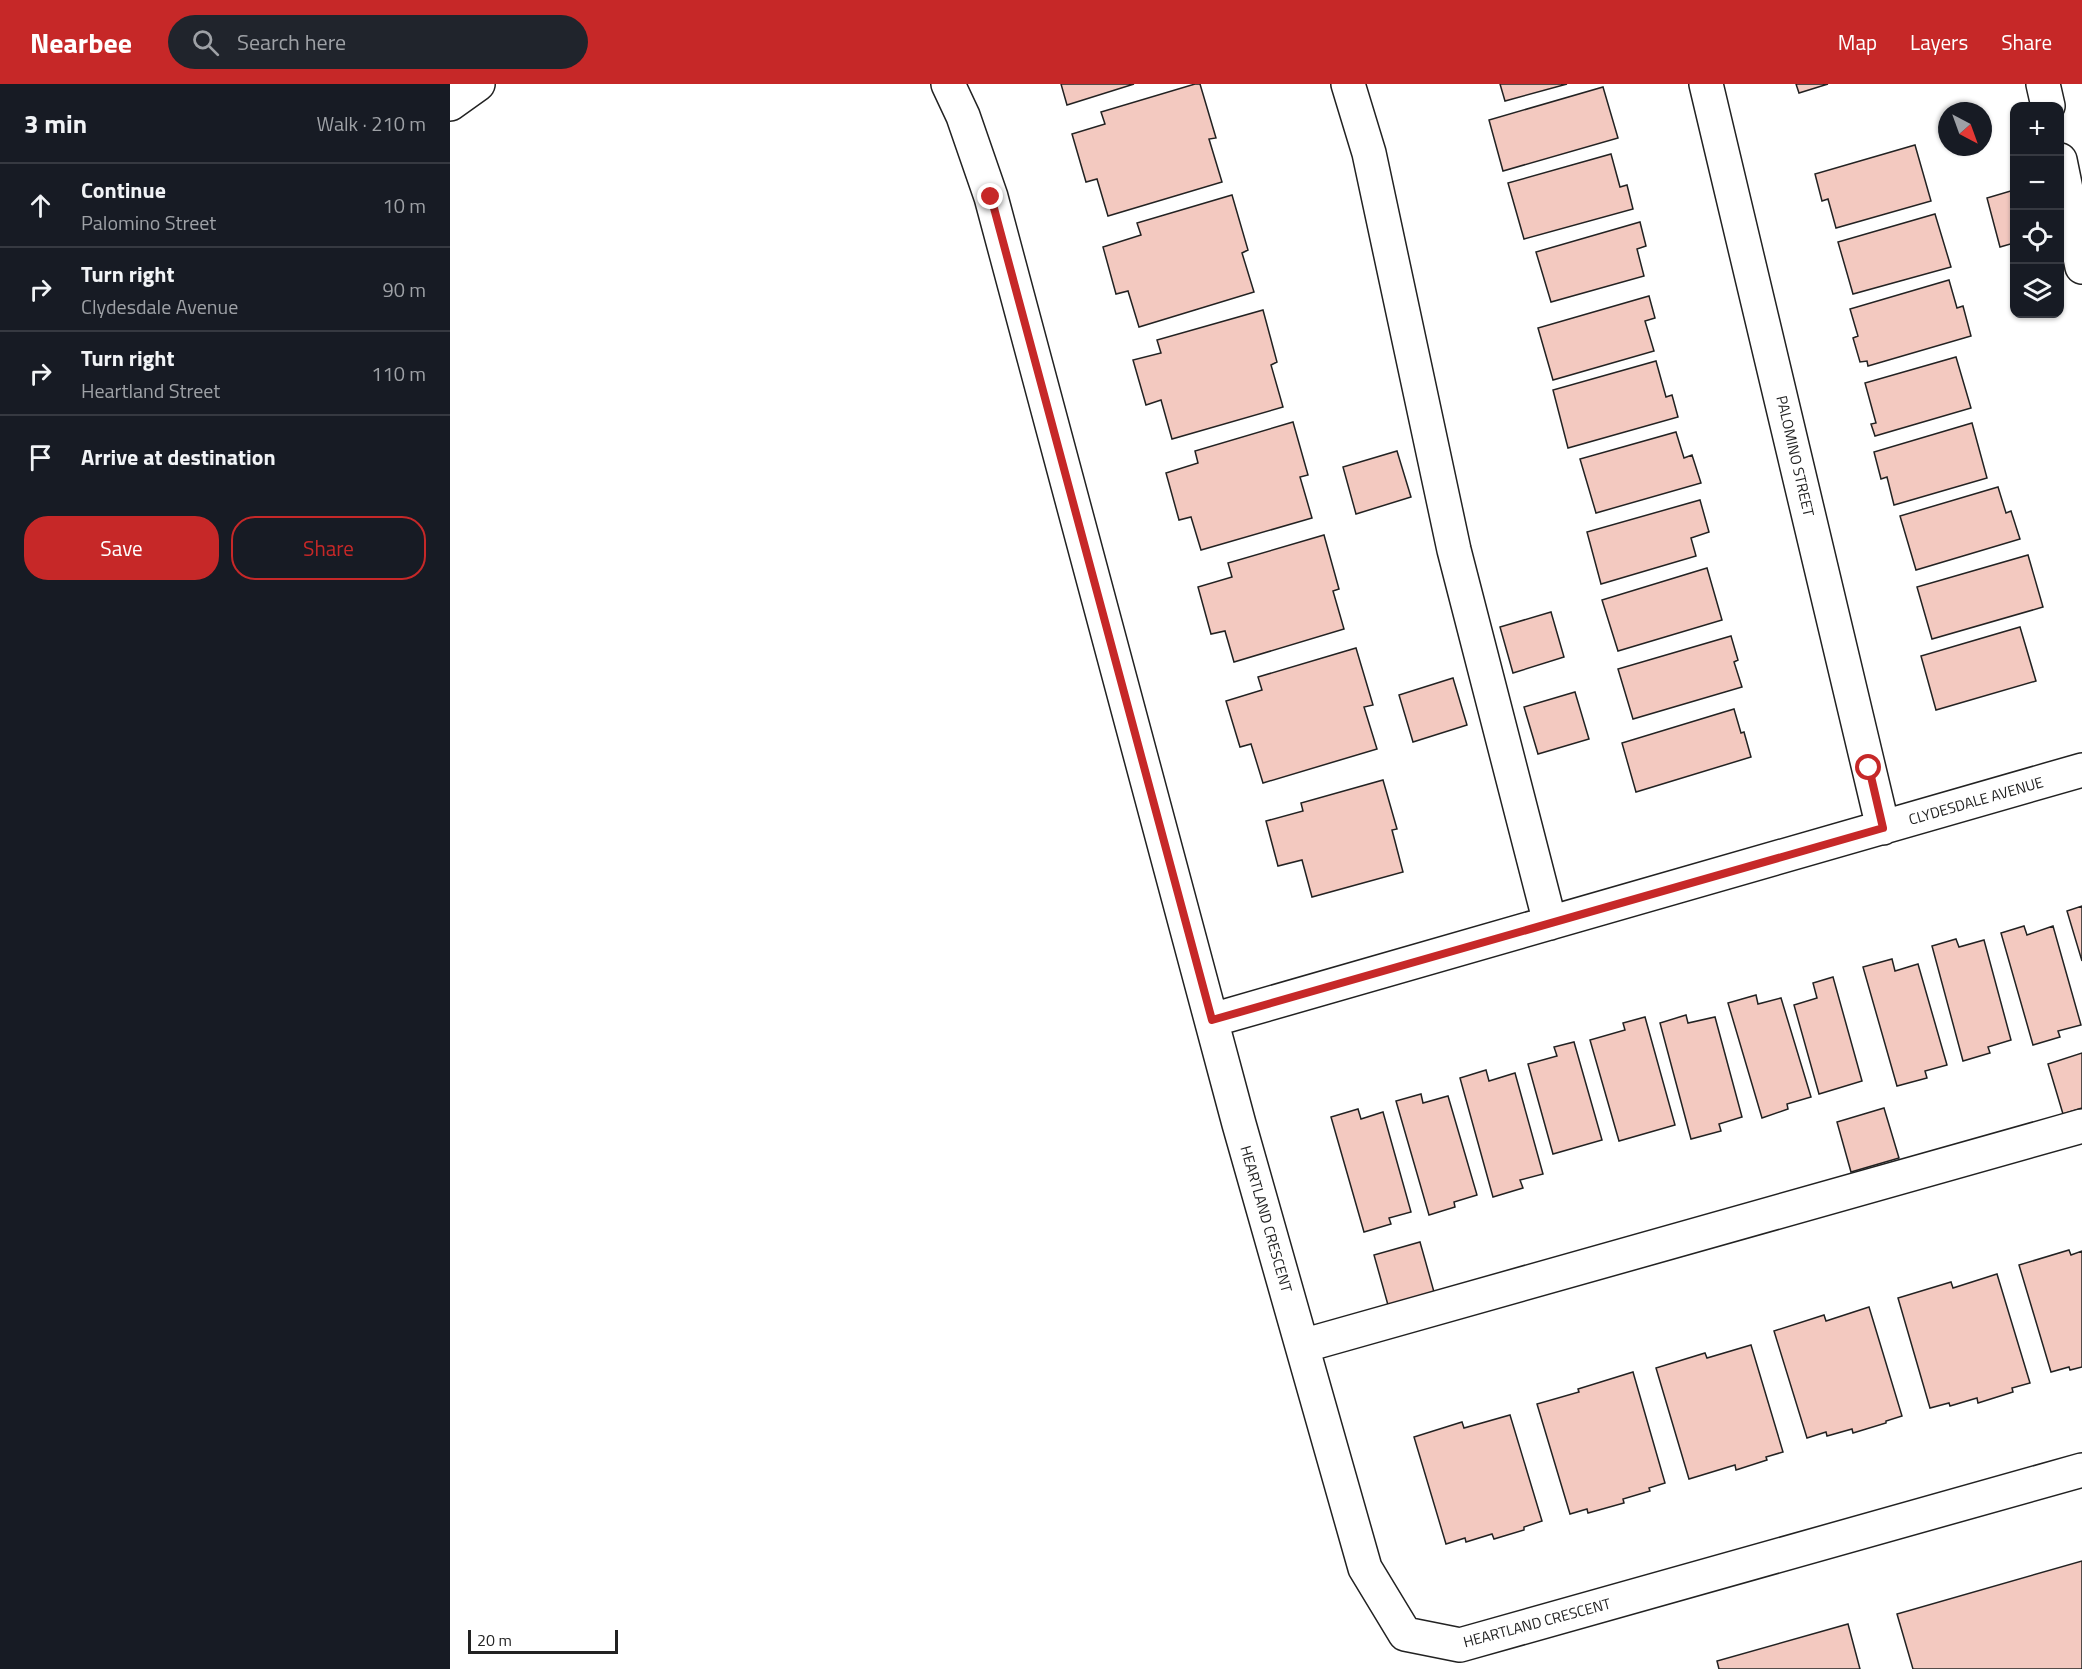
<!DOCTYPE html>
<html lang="en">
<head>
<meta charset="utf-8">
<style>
	:root { --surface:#171b24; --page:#20242c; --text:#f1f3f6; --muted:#9ea1a6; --line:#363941; --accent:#c62828 }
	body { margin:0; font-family:"Titillium Web",sans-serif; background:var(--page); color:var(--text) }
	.controls { position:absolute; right:18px; top:18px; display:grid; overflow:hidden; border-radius:12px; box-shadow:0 2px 4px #0004 }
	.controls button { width:54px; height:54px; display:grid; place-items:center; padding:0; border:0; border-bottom:2px solid var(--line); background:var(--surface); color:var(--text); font:30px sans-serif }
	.compass { position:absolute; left:1488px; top:18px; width:54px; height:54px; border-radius:50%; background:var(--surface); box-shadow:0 2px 4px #0004; rotate:139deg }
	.scale { position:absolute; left:18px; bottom:15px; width:150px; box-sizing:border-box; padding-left:6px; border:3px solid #222; border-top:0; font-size:16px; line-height:21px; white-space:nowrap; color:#222; -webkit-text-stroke:4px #fff; paint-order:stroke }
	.stop { position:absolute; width:18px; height:18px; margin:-14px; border:4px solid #c62828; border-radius:50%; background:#fff }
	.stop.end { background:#c62828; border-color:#fff; box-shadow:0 2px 6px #0008 }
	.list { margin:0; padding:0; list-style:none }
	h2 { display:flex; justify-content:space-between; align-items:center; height:78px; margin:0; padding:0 24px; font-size:26px }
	h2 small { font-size:20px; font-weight:400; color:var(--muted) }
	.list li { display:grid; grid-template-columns:39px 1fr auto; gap:18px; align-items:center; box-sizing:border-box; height:84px; padding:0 24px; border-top:2px solid var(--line) }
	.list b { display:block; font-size:22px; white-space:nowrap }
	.list p { margin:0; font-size:20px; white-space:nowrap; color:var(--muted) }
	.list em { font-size:20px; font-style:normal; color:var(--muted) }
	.actions { display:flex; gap:12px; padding:18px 24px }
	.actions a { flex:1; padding:14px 0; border:2px solid var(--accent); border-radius:24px; text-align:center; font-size:21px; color:var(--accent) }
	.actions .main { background:var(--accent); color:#fff }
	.icon { flex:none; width:33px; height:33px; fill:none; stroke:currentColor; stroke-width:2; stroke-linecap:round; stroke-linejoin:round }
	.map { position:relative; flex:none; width:1632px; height:1585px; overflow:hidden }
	header { display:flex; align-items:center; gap:36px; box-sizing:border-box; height:84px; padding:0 30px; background:var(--accent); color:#fff }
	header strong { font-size:28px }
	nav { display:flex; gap:33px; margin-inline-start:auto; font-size:21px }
	.search { width:420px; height:54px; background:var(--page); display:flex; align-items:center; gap:15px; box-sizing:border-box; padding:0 21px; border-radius:33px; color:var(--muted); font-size:22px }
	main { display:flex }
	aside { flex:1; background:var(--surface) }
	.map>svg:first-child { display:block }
</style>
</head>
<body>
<header>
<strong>Nearbee</strong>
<div class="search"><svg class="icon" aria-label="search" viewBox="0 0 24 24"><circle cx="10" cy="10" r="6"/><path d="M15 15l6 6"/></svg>Search here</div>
<nav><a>Map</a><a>Layers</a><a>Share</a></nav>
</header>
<main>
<aside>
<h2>3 min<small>Walk · 210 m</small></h2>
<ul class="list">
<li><svg class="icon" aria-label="ahead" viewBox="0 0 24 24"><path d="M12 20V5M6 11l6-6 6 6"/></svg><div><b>Continue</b><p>Palomino Street</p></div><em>10 m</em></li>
<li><svg class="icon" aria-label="right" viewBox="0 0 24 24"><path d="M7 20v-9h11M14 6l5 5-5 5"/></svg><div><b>Turn right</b><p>Clydesdale Avenue</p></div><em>90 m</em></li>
<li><svg class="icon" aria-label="right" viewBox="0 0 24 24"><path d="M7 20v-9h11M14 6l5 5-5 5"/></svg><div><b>Turn right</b><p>Heartland Street</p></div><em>110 m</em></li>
<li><svg class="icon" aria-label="arrive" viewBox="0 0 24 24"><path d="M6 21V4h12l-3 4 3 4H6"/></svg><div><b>Arrive at destination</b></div></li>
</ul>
<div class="actions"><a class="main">Save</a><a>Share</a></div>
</aside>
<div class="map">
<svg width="1632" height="1585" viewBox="0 0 1632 1585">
	<rect width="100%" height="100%" fill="#fff"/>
	<path fill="#f3c9c0" stroke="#222" stroke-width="1.5" d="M 611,0 L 684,0 L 617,21 Z
		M 745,0 L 750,0 L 766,54 L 759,55 L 772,98 L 658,132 L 647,95 L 636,98 L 622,50 L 655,40 L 651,28 Z
		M 1050,0 L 1117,0 L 1055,17 Z
		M 1346,0 L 1378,0 L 1349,9 Z
		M 1153,3 L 1168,54 L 1053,87 L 1039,36 Z
		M 1465,61 L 1481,117 L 1386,144 L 1378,115 L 1372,117 L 1365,90 Z
		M 1161,70 L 1170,103 L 1177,101 L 1183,125 L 1074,155 L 1058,99 Z
		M 1564,106 L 1564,159 L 1550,163 L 1537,114 Z
		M 782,111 L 798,166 L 792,169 L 804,208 L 689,243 L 678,207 L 666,210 L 653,163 L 691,151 L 687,139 Z
		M 1485,130 L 1501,183 L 1403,210 L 1388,158 Z
		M 1190,138 L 1196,162 L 1187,165 L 1194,192 L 1101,218 L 1086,168 Z
		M 1499,196 L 1507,224 L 1513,222 L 1521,252 L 1418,282 L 1417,277 L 1410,278 L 1403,254 L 1408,252 L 1400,225 Z
		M 1199,212 L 1205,234 L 1195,237 L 1204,267 L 1103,296 L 1088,244 Z
		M 813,226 L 827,278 L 821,281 L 833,323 L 722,355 L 711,316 L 696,321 L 683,276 L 711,269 L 707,256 Z
		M 1506,273 L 1521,324 L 1425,352 L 1421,340 L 1426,339 L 1415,299 Z
		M 1206,277 L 1216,313 L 1222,311 L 1228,333 L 1118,364 L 1103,306 Z
		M 843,338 L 858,391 L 850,393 L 862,434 L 751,466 L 741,433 L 729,436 L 716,389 L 748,379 L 745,367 Z
		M 1522,339 L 1537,394 L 1444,421 L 1437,393 L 1431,395 L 1424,368 Z
		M 1226,348 L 1234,374 L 1242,371 L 1251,399 L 1146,429 L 1130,375 Z
		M 947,367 L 961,413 L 906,430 L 893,383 Z
		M 1548,403 L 1556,429 L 1561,427 L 1570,455 L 1466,486 L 1450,432 Z
		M 1250,416 L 1259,448 L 1241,454 L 1246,472 L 1151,500 L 1137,448 Z
		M 874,451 L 889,505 L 883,507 L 894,545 L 784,578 L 775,547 L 761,550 L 748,503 L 782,493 L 778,479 Z
		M 1578,471 L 1593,523 L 1482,555 L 1467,503 Z
		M 1257,484 L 1272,536 L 1168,567 L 1152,516 Z
		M 1101,528 L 1114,573 L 1063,589 L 1050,543 Z
		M 1570,543 L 1586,597 L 1486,626 L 1471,572 Z
		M 1281,552 L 1288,576 L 1284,578 L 1292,603 L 1183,635 L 1168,585 Z
		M 906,564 L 923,621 L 914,623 L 927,665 L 813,699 L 801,660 L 790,663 L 776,617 L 812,606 L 808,593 Z
		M 1003,594 L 1017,641 L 963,658 L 949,611 Z
		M 1125,608 L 1139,655 L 1088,670 L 1074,623 Z
		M 1284,625 L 1291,649 L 1294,648 L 1301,673 L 1186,708 L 1172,659 Z
		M 933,696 L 947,745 L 942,746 L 953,788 L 862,813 L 852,776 L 828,782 L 816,737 L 853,727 L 851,719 Z
		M 1632,822 L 1632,877 L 1617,827 Z
		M 1574,842 L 1577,851 L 1603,842 L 1631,941 L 1608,947 L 1610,953 L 1583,961 L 1551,849 Z
		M 1506,855 L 1509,863 L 1534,856 L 1561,956 L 1538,963 L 1540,969 L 1513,977 L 1482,862 Z
		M 1442,875 L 1445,887 L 1468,880 L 1497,981 L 1475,987 L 1477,994 L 1447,1002 L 1413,883 Z
		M 1383,893 L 1412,997 L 1369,1010 L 1344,921 L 1367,914 L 1363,899 Z
		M 1306,911 L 1308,920 L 1331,914 L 1361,1013 L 1337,1020 L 1338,1025 L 1312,1034 L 1278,919 Z
		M 1236,931 L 1238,939 L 1265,933 L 1292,1033 L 1269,1040 L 1271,1047 L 1241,1055 L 1210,939 Z
		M 1195,933 L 1225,1041 L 1169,1057 L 1140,956 L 1175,946 L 1173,939 Z
		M 1124,958 L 1152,1056 L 1103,1070 L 1078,980 L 1107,972 L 1104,963 Z
		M 1632,969 L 1632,1024 L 1613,1030 L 1598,980 Z
		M 1036,986 L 1039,997 L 1065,989 L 1093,1090 L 1070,1096 L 1073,1104 L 1043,1113 L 1010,994 Z
		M 971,1010 L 973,1019 L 998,1012 L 1027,1111 L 1004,1118 L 1005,1123 L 979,1131 L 946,1017 Z
		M 1434,1024 L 1449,1074 L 1401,1088 L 1387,1038 Z
		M 908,1025 L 911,1035 L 933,1028 L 961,1128 L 939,1134 L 941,1140 L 914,1148 L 881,1033 Z
		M 970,1158 L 984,1208 L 938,1221 L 924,1171 Z
		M 1619,1166 L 1621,1171 L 1632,1167 L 1632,1283 L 1620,1286 L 1619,1283 L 1601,1288 L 1569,1181 Z
		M 1547,1190 L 1580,1299 L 1562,1304 L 1563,1308 L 1528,1319 L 1527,1314 L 1500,1322 L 1499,1319 L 1480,1324 L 1448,1214 L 1501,1198 L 1503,1204 Z
		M 1419,1223 L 1452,1332 L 1436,1337 L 1436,1339 L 1403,1349 L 1402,1345 L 1377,1352 L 1376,1348 L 1357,1354 L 1324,1247 L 1374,1231 L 1376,1237 Z
		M 1301,1261 L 1333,1368 L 1316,1373 L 1317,1376 L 1286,1386 L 1285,1381 L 1239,1395 L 1206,1284 L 1255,1269 L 1257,1274 Z
		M 1183,1288 L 1215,1399 L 1199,1404 L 1200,1407 L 1173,1415 L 1174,1419 L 1138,1429 L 1137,1425 L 1120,1430 L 1087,1320 L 1129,1308 L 1128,1305 Z
		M 1060,1331 L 1092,1437 L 1074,1443 L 1074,1446 L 1044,1455 L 1042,1450 L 1016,1458 L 1015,1454 L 996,1460 L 964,1353 L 1012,1338 L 1014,1344 Z
		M 1632,1477 L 1632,1585 L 1463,1585 L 1447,1530 Z
		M 1398,1540 L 1410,1585 L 1269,1585 L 1267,1577 Z"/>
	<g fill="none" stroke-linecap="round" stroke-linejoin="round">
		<defs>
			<path id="minor" d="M 498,0 L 513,32 L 541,113 L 789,1040 L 915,1484 L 955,1550 L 1010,1561 L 1632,1386
				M 898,0 L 919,69 L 1004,466 L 1100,839
				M 1256,0 L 1433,744
				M 1593,0 L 1598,22
				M 0,20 L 28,0
				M 1610,76 L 1632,183
				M 762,936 L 1632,686
				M 852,1262 L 1632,1042"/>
		</defs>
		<use href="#minor" stroke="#222" stroke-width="36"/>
		<use href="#minor" stroke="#fff" stroke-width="33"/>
	</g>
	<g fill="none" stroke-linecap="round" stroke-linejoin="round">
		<path stroke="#c62828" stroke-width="8" d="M 541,113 L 762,936 L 1433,744 L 1419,684"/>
	</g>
	<g text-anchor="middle" stroke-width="4.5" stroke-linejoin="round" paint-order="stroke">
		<g font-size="15" fill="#222" stroke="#fff">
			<text transform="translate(1345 372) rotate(77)" y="5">PALOMINO STREET</text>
			<text transform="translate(1526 717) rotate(-16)" y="5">CLYDESDALE AVENUE</text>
			<text transform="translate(816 1135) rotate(74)" y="5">HEARTLAND CRESCENT</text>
			<text transform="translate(1087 1539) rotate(-15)" y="5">HEARTLAND CRESCENT</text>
		</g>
	</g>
</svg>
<div class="controls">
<button>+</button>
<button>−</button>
<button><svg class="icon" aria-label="locate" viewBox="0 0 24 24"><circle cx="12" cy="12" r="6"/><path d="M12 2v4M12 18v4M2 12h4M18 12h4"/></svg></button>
<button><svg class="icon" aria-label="layers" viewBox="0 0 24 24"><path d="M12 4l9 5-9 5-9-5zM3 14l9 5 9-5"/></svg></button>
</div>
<svg class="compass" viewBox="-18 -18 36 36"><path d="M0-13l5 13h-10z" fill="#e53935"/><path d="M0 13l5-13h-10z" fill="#9ea1a6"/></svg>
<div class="scale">20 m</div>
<div class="stop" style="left:1419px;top:684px"></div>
<div class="stop end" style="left:541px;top:113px"></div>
</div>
</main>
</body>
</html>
